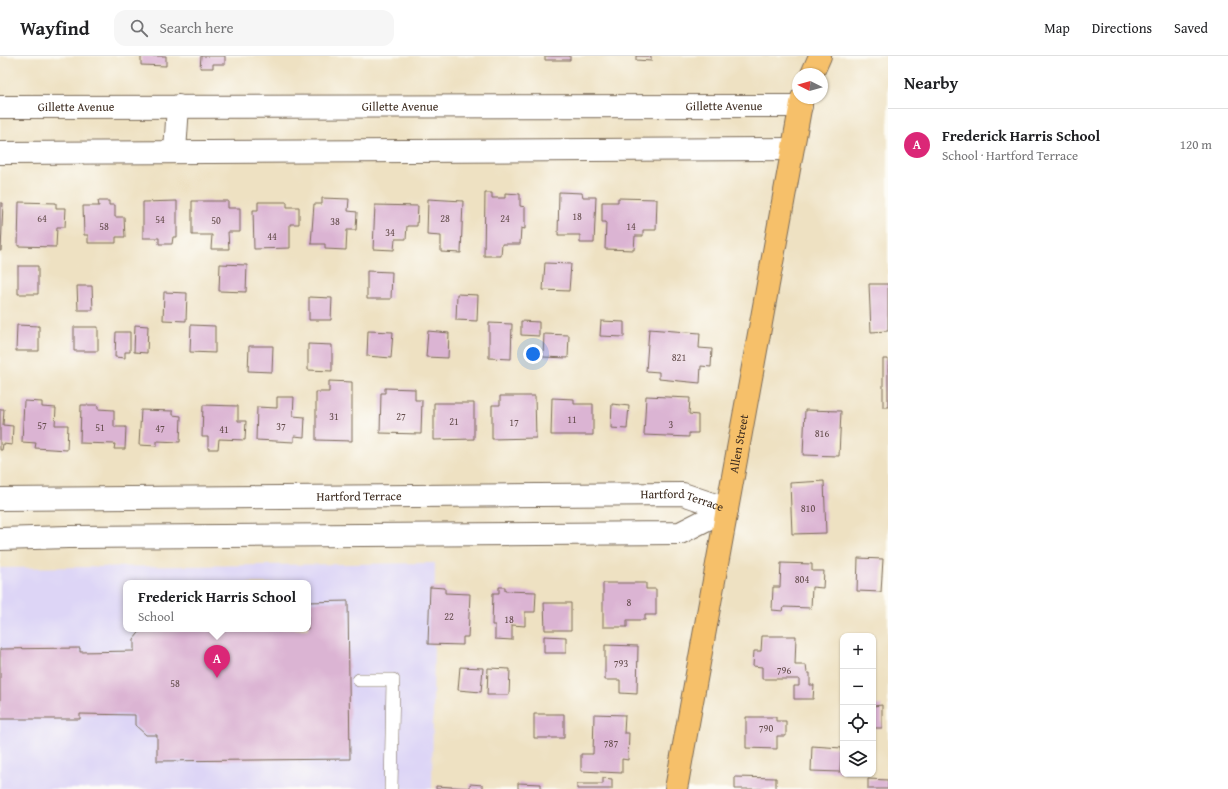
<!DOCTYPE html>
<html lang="en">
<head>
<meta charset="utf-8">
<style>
	:root { --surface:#fff; --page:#f6f6f6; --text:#202124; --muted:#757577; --line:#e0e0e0; --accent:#db2777 }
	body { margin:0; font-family:"Gentium Book Plus",serif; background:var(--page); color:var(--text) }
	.controls { position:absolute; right:12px; bottom:12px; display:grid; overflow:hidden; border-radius:8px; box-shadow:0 1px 3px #0004 }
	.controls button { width:36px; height:36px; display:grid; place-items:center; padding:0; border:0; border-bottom:1px solid var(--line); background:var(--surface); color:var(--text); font:20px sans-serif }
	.compass { position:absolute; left:792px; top:12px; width:36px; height:36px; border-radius:50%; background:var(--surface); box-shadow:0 1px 3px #0004; rotate:275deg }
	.you { position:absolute; left:533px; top:298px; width:14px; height:14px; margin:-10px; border:3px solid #fff; border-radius:50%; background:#1a73e8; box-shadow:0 0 0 6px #1a73e833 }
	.badge { display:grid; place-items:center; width:26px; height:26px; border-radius:50%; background:var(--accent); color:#fff; font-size:13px; font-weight:700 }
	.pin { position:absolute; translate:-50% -33px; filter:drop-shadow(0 1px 2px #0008) }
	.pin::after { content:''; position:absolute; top:21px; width:14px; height:12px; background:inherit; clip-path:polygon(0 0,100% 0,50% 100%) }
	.popup { position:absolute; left:123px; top:524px; width:188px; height:52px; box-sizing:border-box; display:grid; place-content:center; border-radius:8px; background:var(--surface); filter:drop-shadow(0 1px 3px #0005); font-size:13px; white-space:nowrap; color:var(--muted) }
	.popup b { font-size:15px; color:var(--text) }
	.popup::after { content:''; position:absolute; left:50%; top:100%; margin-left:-8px; border:8px solid transparent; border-top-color:var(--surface) }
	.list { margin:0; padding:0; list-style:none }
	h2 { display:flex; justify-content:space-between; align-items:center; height:52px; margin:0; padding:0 16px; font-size:17px }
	h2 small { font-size:13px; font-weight:400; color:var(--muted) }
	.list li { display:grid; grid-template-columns:26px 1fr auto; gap:12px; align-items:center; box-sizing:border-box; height:72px; padding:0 16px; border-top:1px solid var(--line) }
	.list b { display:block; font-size:15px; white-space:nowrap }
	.list p { margin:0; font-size:13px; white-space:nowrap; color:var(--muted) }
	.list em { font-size:13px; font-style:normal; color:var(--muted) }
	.icon { flex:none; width:22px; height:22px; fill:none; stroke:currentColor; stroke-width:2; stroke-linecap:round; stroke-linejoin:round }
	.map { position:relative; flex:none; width:888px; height:733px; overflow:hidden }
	header { display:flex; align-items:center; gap:24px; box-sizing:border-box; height:56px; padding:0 20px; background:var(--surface); border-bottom:1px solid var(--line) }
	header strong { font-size:19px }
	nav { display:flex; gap:22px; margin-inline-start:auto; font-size:14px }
	.search { width:280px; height:36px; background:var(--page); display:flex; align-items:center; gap:10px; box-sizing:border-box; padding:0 14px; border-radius:12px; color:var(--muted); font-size:15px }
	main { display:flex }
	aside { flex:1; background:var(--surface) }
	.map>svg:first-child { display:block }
</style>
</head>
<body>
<header>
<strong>Wayfind</strong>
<div class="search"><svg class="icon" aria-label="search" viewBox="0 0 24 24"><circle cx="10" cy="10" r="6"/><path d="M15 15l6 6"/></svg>Search here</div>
<nav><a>Map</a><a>Directions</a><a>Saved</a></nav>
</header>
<main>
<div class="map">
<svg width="888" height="733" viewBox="0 0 888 733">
	<rect width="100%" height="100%" fill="#fdfcf7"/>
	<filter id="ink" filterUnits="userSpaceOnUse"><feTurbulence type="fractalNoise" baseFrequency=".025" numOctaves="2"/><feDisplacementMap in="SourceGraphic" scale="8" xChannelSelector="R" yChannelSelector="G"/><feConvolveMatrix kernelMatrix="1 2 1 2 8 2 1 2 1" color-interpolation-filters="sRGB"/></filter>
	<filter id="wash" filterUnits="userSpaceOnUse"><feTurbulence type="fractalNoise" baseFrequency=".012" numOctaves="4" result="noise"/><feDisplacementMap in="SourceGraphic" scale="16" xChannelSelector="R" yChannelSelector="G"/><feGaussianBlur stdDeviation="0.9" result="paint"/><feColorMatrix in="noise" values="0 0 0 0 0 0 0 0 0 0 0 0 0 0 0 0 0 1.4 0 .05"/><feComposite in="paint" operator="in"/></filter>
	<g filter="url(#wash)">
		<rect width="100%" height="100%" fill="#eee1c2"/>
		<path fill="#ddd5f6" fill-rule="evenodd" d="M 435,507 L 432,733 L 0,733 L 0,512 ZM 126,527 L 308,527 L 308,573 L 126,573 Z"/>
		<g id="blocks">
			<path fill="#dbb4d3" d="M 141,0 L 166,0 L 166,10 L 141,9 Z
				M 201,0 L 225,0 L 225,8 L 213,8 L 213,12 L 200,12 Z
				M 545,0 L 570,0 L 570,4 L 545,4 Z
				M 636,0 L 651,0 L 651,5 L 636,4 Z
				M 559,136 L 582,137 L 583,141 L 596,141 L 594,187 L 580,187 L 580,179 L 558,179 Z
				M 485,137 L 492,137 L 492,142 L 505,142 L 505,137 L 520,138 L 520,150 L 525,151 L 525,173 L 521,172 L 520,188 L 502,188 L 501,200 L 484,200 Z
				M 322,142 L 349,143 L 348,155 L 357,156 L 356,174 L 347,174 L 346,194 L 325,193 L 325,188 L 311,188 L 314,148 L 322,148 Z
				M 618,142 L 657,143 L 656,174 L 643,174 L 643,180 L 635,180 L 634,194 L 605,193 L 606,166 L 602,166 L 602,146 L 618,146 Z
				M 428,143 L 463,145 L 461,197 L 441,196 L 441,180 L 427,179 Z
				M 98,145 L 109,145 L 109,149 L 115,149 L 115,161 L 124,161 L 125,181 L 116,181 L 116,187 L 88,187 L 88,179 L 84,179 L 83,150 L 99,150 Z
				M 177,145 L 177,181 L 173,181 L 172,188 L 159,188 L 159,182 L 143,182 L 143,146 Z
				M 192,145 L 228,145 L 228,152 L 240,152 L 240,176 L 228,176 L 229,193 L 211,193 L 212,179 L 192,179 Z
				M 19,146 L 56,147 L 56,152 L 66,152 L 65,171 L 57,171 L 56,191 L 18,190 Z
				M 258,146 L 287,146 L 287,151 L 299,151 L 299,168 L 290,168 L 290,192 L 254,193 L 253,154 L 258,154 Z
				M 0,147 L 3,147 L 1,195 L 0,195 Z
				M 375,149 L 418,150 L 417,170 L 407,170 L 406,183 L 395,183 L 394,194 L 373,193 Z
				M 545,207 L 571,208 L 569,235 L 543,234 Z
				M 220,208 L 247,209 L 246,236 L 219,235 Z
				M 18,210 L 38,210 L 38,238 L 18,238 Z
				M 367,215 L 392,216 L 391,243 L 367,243 Z
				M 869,228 L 888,228 L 888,275 L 871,276 Z
				M 77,230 L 92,230 L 93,254 L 78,254 Z
				M 164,236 L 187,237 L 186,265 L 163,264 Z
				M 457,238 L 478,239 L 477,265 L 456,264 Z
				M 309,241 L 332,242 L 331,264 L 309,264 Z
				M 521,265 L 539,266 L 539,280 L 521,279 Z
				M 601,265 L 624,266 L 624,281 L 600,280 Z
				M 489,267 L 512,268 L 511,303 L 489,302 Z
				M 17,269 L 39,270 L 39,295 L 16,295 Z
				M 135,269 L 148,270 L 147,297 L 134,296 Z
				M 191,269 L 215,270 L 215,297 L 190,296 Z
				M 74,271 L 98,271 L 98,295 L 74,295 Z
				M 649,273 L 700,277 L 699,292 L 712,293 L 711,311 L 701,310 L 700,327 L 659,323 L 659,316 L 646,315 Z
				M 368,275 L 393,276 L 391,302 L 367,300 Z
				M 428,275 L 449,277 L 448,302 L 426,301 Z
				M 116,276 L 130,276 L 130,296 L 125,296 L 125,302 L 115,301 Z
				M 544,278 L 569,279 L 568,302 L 543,301 Z
				M 308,288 L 332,289 L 332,315 L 308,314 Z
				M 249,290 L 273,290 L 272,316 L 248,315 Z
				M 883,303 L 888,303 L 888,351 L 883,351 Z
				M 329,325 L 352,326 L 352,385 L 316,384 L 316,336 L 329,336 Z
				M 385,332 L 415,333 L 415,344 L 422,344 L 421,378 L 380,377 L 381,337 L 385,337 Z
				M 500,340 L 535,340 L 536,382 L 492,383 L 492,349 L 500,349 Z
				M 646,340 L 690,342 L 689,358 L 698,359 L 698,377 L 689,377 L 689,381 L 644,379 Z
				M 277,341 L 294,341 L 293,360 L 305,361 L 304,381 L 294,380 L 294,386 L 256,384 L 257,351 L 277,352 Z
				M 552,342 L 574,343 L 574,348 L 593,348 L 593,379 L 551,379 Z
				M 24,345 L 42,346 L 42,351 L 56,352 L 55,369 L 68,369 L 67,394 L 35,392 L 36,387 L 22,386 Z
				M 434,347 L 474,347 L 474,383 L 434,384 Z
				M 612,348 L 629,350 L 627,373 L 611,372 Z
				M 81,349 L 98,349 L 98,353 L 114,354 L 114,371 L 126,371 L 125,393 L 114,393 L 115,388 L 80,387 Z
				M 203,349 L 238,350 L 238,365 L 246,365 L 245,384 L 219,383 L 218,393 L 208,393 L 208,381 L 202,381 Z
				M 0,353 L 4,353 L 3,369 L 13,370 L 12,389 L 3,388 L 2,394 L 0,394 Z
				M 141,354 L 173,355 L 173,359 L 181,360 L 180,386 L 157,385 L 157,390 L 139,389 Z
				M 805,354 L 841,355 L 839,400 L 803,399 Z
				M 824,425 L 826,477 L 792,478 L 790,427 Z
				M 858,502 L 883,503 L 881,536 L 857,535 Z
				M 781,507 L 812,508 L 812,515 L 824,515 L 823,532 L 812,531 L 811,552 L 784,551 L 783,555 L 772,554 L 773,531 L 780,531 Z
				M 603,527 L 646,527 L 646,533 L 656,533 L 656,559 L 645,559 L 645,564 L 627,564 L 627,571 L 603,571 Z
				M 430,531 L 445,532 L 445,537 L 470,538 L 468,581 L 463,581 L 463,589 L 428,588 Z
				M 499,531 L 505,531 L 505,535 L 536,536 L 535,556 L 525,556 L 525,570 L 512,569 L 512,584 L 495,583 L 495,569 L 492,569 L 493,537 L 499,537 Z
				M 348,545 L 350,703 L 157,705 L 157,679 L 146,679 L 135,669 L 135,659 L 80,658 L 80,663 L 0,663 L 0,593 L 80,592 L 80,596 L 134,595 L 134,583 L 142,573 L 308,573 L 308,546 Z
				M 544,547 L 571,547 L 571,574 L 545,574 Z
				M 544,580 L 566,581 L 566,597 L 544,597 Z
				M 762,580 L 796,580 L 795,609 L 806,609 L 807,617 L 810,617 L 810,629 L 814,629 L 813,643 L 794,643 L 794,630 L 799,630 L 799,623 L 762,623 L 762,611 L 753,610 L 754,595 L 761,595 Z
				M 605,589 L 638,590 L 637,638 L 620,637 L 620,624 L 605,624 Z
				M 460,611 L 483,612 L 481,636 L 458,634 Z
				M 488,612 L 510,613 L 509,639 L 487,639 Z
				M 882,649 L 882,672 L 873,672 L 873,650 Z
				M 534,658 L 564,658 L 564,682 L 534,682 Z
				M 594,658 L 625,659 L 624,677 L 629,677 L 628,704 L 622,703 L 622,717 L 581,715 L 581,698 L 593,698 Z
				M 746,661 L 776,661 L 776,665 L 786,665 L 786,680 L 777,680 L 777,693 L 746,692 Z
				M 812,690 L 842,692 L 840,716 L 811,715 Z
				M 735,721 L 776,722 L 776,733 L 735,733 Z
				M 603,722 L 612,723 L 612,733 L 577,733 L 577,728 L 603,728 Z
				M 868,723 L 888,724 L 888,733 L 868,733 Z
				M 518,727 L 541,728 L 541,733 L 518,733 Z
				M 470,728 L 483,729 L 483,733 L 436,733 L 436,730 L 470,732 Z"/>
		</g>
	</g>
	<g filter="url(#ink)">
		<use href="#blocks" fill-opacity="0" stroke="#7a6a57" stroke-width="1"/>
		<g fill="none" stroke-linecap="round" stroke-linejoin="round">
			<defs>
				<path id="service" d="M 359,624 L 393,624 L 391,733"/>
				<g id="minor">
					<path id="s1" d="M 0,51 L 801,50"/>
					<path d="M 175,95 L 178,50"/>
					<path d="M 0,97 L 792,93"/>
					<path id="s2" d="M 0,443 L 683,438 L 727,453"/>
					<path d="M 0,483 L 68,481 L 680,477 L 727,453"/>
				</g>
				<g id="primary">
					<path d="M 812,18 L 820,0"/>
					<path id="s3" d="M 676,733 L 802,42"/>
				</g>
			</defs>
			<use href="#service" stroke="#7a6a57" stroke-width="14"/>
			<use href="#minor" stroke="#7a6a57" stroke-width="24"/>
			<use href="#primary" stroke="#7a6a57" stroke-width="24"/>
			<use href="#service" stroke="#fff" stroke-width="13"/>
			<use href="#minor" stroke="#fff" stroke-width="22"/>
			<use href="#primary" stroke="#f6c06b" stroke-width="22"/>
		</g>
	</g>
	<g text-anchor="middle" stroke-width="4" stroke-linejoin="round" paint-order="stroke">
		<g font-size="10" fill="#634c4b">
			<text x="577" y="164">18</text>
			<text x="42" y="166">64</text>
			<text x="445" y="166">28</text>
			<text x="505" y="166">24</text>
			<text x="160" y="167">54</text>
			<text x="216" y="168">50</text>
			<text x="335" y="169">38</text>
			<text x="104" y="174">58</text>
			<text x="631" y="174">14</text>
			<text x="390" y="180">34</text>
			<text x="272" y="184">44</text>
			<text x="679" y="305">821</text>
			<text x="334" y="364">31</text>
			<text x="401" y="364">27</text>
			<text x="572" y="367">11</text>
			<text x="454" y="369">21</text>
			<text x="514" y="370">17</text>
			<text x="671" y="372">3</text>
			<text x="42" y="373">57</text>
			<text x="281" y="374">37</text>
			<text x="100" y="375">51</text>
			<text x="160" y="376">47</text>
			<text x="224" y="377">41</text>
			<text x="822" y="381">816</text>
			<text x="808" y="456">810</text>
			<text x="802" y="527">804</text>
			<text x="629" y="550">8</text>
			<text x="449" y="564">22</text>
			<text x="509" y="567">18</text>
			<text x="621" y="611">793</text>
			<text x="784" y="618">796</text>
			<text x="175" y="631">58</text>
			<text x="766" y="676">790</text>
			<text x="611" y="691">787</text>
		</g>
		<g font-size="12" fill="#3b2a1e" stroke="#fdfcf7">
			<text dy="4" stroke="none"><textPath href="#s1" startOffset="76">Gillette Avenue</textPath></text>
			<text dy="4" stroke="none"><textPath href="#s1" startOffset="400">Gillette Avenue</textPath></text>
			<text dy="4" stroke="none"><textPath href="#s1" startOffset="724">Gillette Avenue</textPath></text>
			<text dy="4" stroke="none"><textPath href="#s3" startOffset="351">Allen Street</textPath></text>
			<text dy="4" stroke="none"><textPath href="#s2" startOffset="359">Hartford Terrace</textPath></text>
			<text dy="4" stroke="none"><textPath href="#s2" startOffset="683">Hartford Terrace</textPath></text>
		</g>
	</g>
</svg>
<div class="controls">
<button>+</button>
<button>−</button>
<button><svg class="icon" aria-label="locate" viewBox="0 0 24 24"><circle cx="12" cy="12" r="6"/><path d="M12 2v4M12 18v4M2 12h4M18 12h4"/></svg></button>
<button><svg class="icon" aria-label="layers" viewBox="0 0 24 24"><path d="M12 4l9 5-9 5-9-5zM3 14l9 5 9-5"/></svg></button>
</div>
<svg class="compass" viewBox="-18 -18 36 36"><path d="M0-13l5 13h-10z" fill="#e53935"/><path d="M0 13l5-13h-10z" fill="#757577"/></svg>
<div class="you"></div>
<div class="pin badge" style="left:217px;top:622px">A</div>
<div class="popup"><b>Frederick Harris School</b>School</div>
</div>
<aside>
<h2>Nearby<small></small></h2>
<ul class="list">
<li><span class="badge">A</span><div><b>Frederick Harris School</b><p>School · Hartford Terrace</p></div><em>120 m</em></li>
</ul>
</aside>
</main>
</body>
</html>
